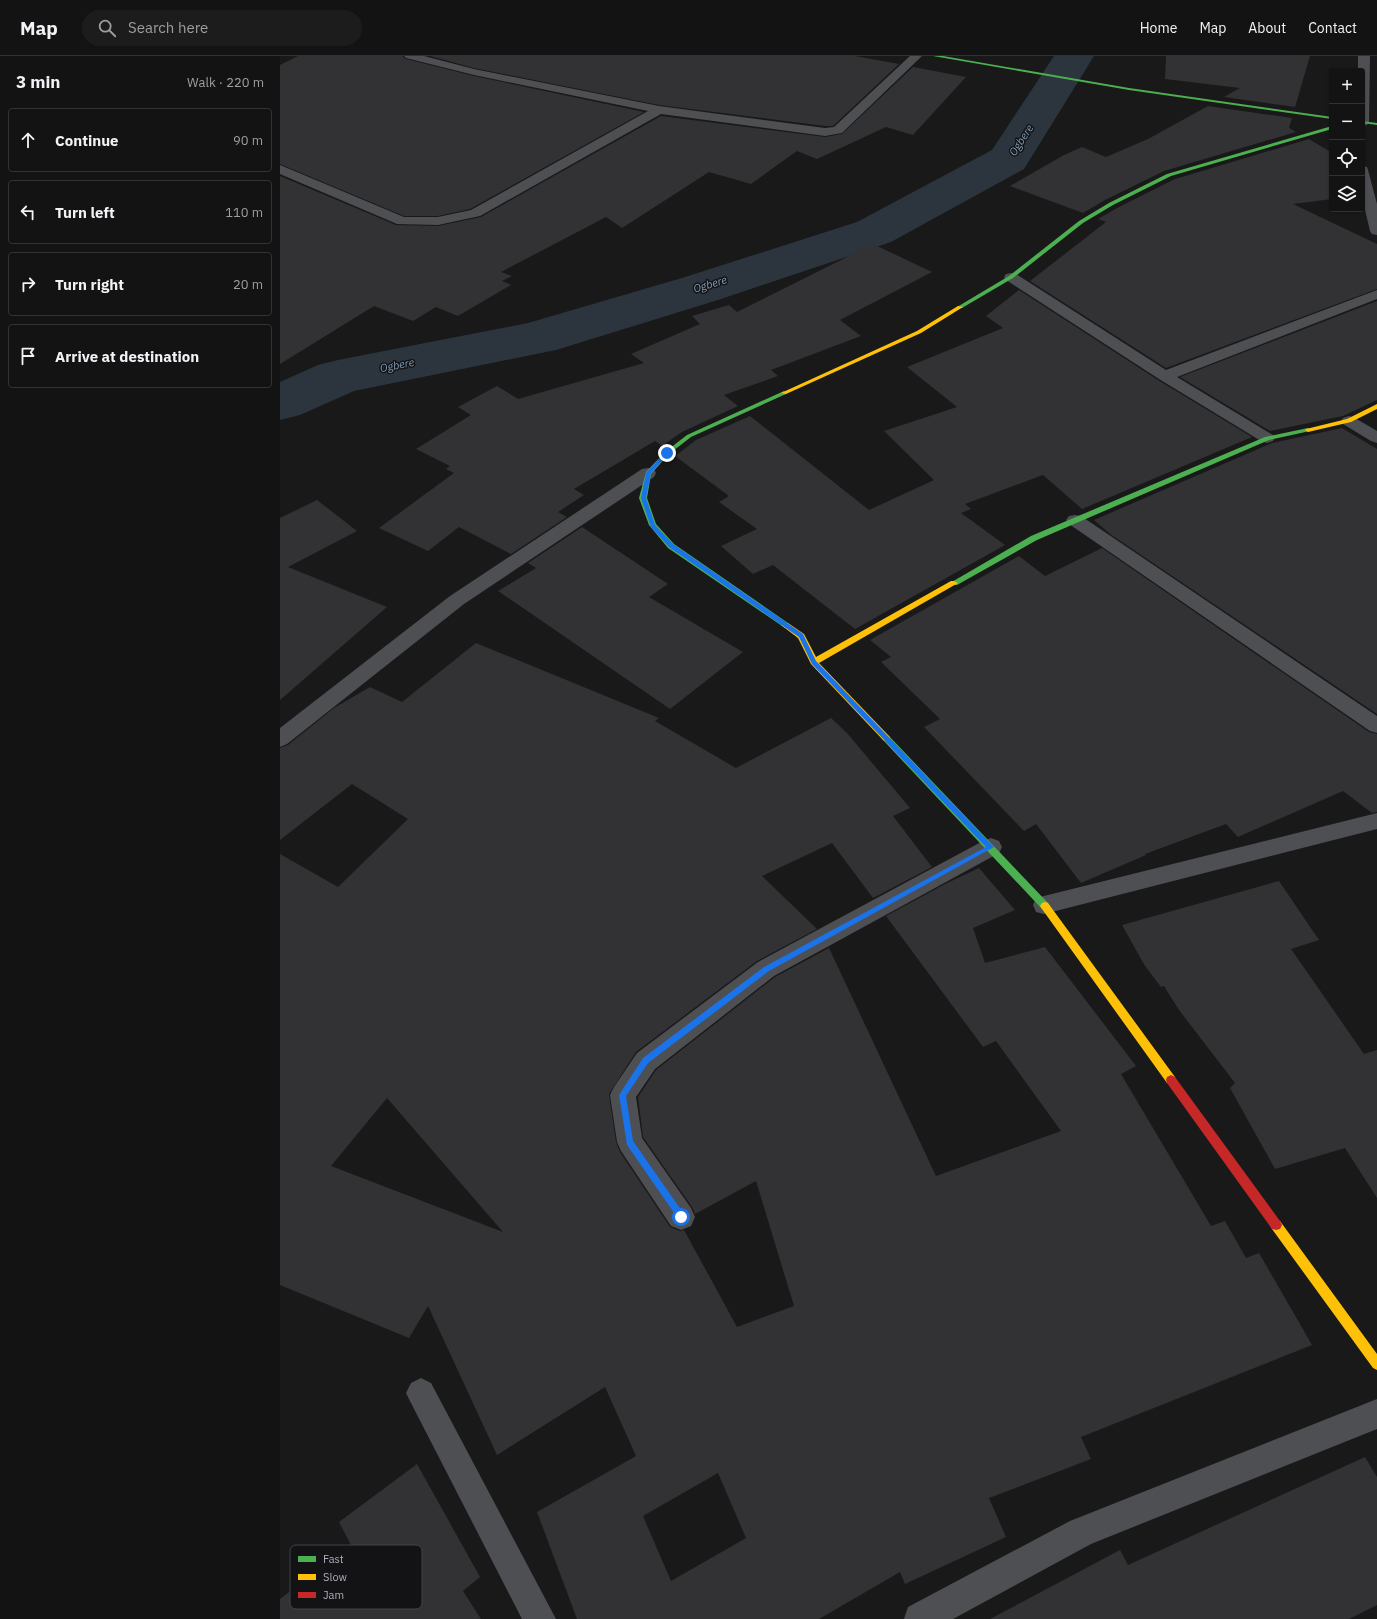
<!DOCTYPE html>
<html lang="en">
<head>
<meta charset="utf-8">
<style>
	:root { --surface:#131314; --page:#1c1c1d; --text:#f1f3f6; --muted:#9d9ea0; --line:#323234 }
	body { margin:0; font-family:"IBM Plex Sans",sans-serif; background:var(--page); color:var(--text) }
	.controls { position:absolute; right:12px; top:12px; display:grid; overflow:hidden; border-radius:4px; box-shadow:0 1px 3px #0004 }
	.controls button { width:36px; height:36px; display:grid; place-items:center; padding:0; border:0; border-bottom:1px solid var(--line); background:var(--surface); color:var(--text); font:20px sans-serif }
	.stop { position:absolute; width:12px; height:12px; margin:-9px; border:3px solid #1a73e8; border-radius:50%; background:#fff }
	.stop.end { background:#1a73e8; border-color:#fff; box-shadow:0 1px 4px #0008 }
	.list { margin:0; padding:0; list-style:none }
	h2 { display:flex; justify-content:space-between; align-items:center; height:52px; margin:0; padding:0 16px; font-size:17px }
	h2 small { font-size:13px; font-weight:400; color:var(--muted) }
	.list li { display:grid; grid-template-columns:26px 1fr auto; gap:12px; align-items:center; box-sizing:border-box; height:64px; margin:0 8px 8px; padding:0 8px; border:1px solid var(--line); border-radius:4px }
	.list b { display:block; font-size:15px; white-space:nowrap }
	.list em { font-size:13px; font-style:normal; color:var(--muted) }
	.icon { flex:none; width:22px; height:22px; fill:none; stroke:currentColor; stroke-width:2; stroke-linecap:round; stroke-linejoin:round }
	.map { position:relative; flex:none; width:1097px; height:1563px; overflow:hidden }
	header { display:flex; align-items:center; gap:24px; box-sizing:border-box; height:56px; padding:0 20px; background:var(--surface); border-bottom:1px solid var(--line) }
	header strong { font-size:19px }
	nav { display:flex; gap:22px; margin-inline-start:auto; font-size:14px }
	.search { width:280px; height:36px; background:var(--page); display:flex; align-items:center; gap:10px; box-sizing:border-box; padding:0 14px; border-radius:22px; color:var(--muted); font-size:15px }
	main { display:flex }
	aside { flex:1; background:var(--surface) }
	.map>svg:first-child { display:block }
</style>
</head>
<body>
<header>
<strong>Map</strong>
<div class="search"><svg class="icon" aria-label="search" viewBox="0 0 24 24"><circle cx="10" cy="10" r="6"/><path d="M15 15l6 6"/></svg>Search here</div>
<nav><a>Home</a><a>Map</a><a>About</a><a>Contact</a></nav>
</header>
<main>
<aside>
<h2>3 min<small>Walk · 220 m</small></h2>
<ul class="list">
<li><svg class="icon" aria-label="ahead" viewBox="0 0 24 24"><path d="M12 20V5M6 11l6-6 6 6"/></svg><div><b>Continue</b></div><em>90 m</em></li>
<li><svg class="icon" aria-label="left" viewBox="0 0 24 24"><path d="M17 20v-9H6M10 6l-5 5 5 5"/></svg><div><b>Turn left</b></div><em>110 m</em></li>
<li><svg class="icon" aria-label="right" viewBox="0 0 24 24"><path d="M7 20v-9h11M14 6l5 5-5 5"/></svg><div><b>Turn right</b></div><em>20 m</em></li>
<li><svg class="icon" aria-label="arrive" viewBox="0 0 24 24"><path d="M6 21V4h12l-3 4 3 4H6"/></svg><div><b>Arrive at destination</b></div></li>
</ul>
</aside>
<div class="map">
<svg width="1097" height="1563" viewBox="0 0 1097 1563">
	<rect width="100%" height="100%" fill="#19191a"/>
	<g fill="none" stroke-linecap="round" stroke-linejoin="round">
		<path fill="#2c353d" fill-rule="evenodd" d="M 774,0 L 814,0 L 744,113 L 611,186 L 438,244 L 276,294 L 74,335 L 20,359 L 0,364 L 0,326 L 38,309 L 58,304 L 248,267 L 402,222 L 577,166 L 712,94 Z"/>
	</g>
	<path fill="#323234" fill-rule="evenodd" d="M 18,0 L 122,0 L 126,3 L 194,20 L 364,56 L 190,153 L 158,160 L 124,160 L 0,108 L 0,9 Z
		M 150,0 L 575,0 L 619,8 L 553,70 L 545,70 L 379,49 L 194,12 Z
		M 886,0 L 1030,0 L 1015,51 L 944,41 L 960,32 L 885,23 Z
		M 633,11 L 686,21 L 633,79 L 606,71 L 537,103 L 517,95 L 471,128 L 429,116 L 342,172 L 326,161 L 221,216 L 232,220 L 222,225 L 231,229 L 178,260 L 156,251 L 133,265 L 94,250 L 0,308 L 0,120 L 116,169 L 158,170 L 201,161 L 381,60 L 545,81 L 562,78 Z
		M 928,50 L 1012,62 L 1009,72 L 1016,76 L 884,115 L 825,144 L 803,157 L 730,130 L 784,99 L 802,91 L 826,101 L 868,83 Z
		M 1029,83 L 1052,97 L 1052,143 L 1013,148 L 1097,188 L 1097,233 L 886,312 L 750,225 L 826,166 L 818,163 L 837,152 L 895,123 Z
		M 593,188 L 652,216 L 560,264 L 581,280 L 491,314 L 498,320 L 444,339 L 458,350 L 402,376 L 382,390 L 375,385 L 294,433 L 304,439 L 278,456 L 287,461 L 231,498 L 179,471 L 148,495 L 99,472 L 174,417 L 166,413 L 170,410 L 136,393 L 191,359 L 178,351 L 217,330 L 238,343 L 364,307 L 351,298 L 420,268 L 412,260 L 449,249 L 457,256 Z
		M 739,234 L 878,324 L 972,381 L 802,453 L 763,419 L 685,448 L 691,453 L 681,457 L 725,489 L 575,573 L 493,509 L 473,518 L 441,490 L 477,473 L 439,446 L 449,440 L 395,400 L 416,384 L 470,360 L 589,454 L 654,424 L 604,375 L 677,351 L 627,311 L 723,272 L 706,260 Z
		M 1097,245 L 1097,344 L 1063,360 L 990,375 L 900,321 Z
		M 1062,372 L 1097,393 L 1097,658 L 830,478 L 814,464 L 992,387 Z
		M 37,444 L 77,475 L 8,511 L 107,551 L 0,644 L 0,462 Z
		M 302,471 L 388,528 L 369,541 L 463,596 L 390,653 L 218,535 L 256,512 L 248,507 Z
		M 822,492 L 1089,676 L 1097,678 L 1097,756 L 1092,757 L 1063,735 L 958,781 L 946,768 L 865,798 L 866,799 L 801,827 L 756,768 L 744,775 L 644,671 L 660,663 L 601,606 L 611,601 L 590,584 L 739,500 L 765,520 Z
		M 196,587 L 379,662 L 375,665 L 456,712 L 551,662 L 567,677 L 630,752 L 613,760 L 652,811 L 593,842 L 552,787 L 482,820 L 537,873 L 477,905 L 356,996 L 329,1038 L 336,1086 L 340,1096 L 390,1171 L 400,1175 L 404,1174 L 457,1271 L 514,1250 L 476,1125 L 415,1158 L 412,1151 L 363,1081 L 358,1041 L 376,1014 L 495,921 L 549,892 L 656,1120 L 781,1075 L 716,985 L 703,991 L 606,860 L 665,828 L 699,812 L 735,854 L 693,872 L 705,907 L 765,891 L 856,1010 L 841,1018 L 931,1170 L 945,1165 L 966,1202 L 979,1197 L 1032,1289 L 801,1381 L 811,1403 L 709,1442 L 726,1481 L 625,1528 L 620,1516 L 539,1563 L 297,1563 L 257,1456 L 356,1400 L 325,1331 L 217,1399 L 148,1250 L 129,1282 L 0,1229 L 0,798 L 58,831 L 128,763 L 72,728 L 0,784 L 0,692 L 8,689 L 54,652 L 90,631 L 122,646 ZM 107,1042 L 223,1176 L 51,1110 ZM 438,1417 L 466,1482 L 391,1525 L 363,1460 Z
		M 999,825 L 1039,884 L 1011,893 L 1084,998 L 1097,994 L 1097,1142 L 1065,1092 L 995,1113 L 950,1032 L 955,1027 L 899,954 L 884,930 L 881,931 L 865,910 L 842,869 Z
		M 1085,1401 L 1097,1421 L 1097,1549 L 1069,1563 L 710,1563 L 840,1494 L 848,1509 Z
		M 137,1408 L 200,1521 L 183,1535 L 201,1563 L 0,1563 L 0,1543 L 71,1489 L 59,1466 Z"/>
	<g fill="none" stroke-linecap="round" stroke-linejoin="round">
		<path fill="#4d4f53" fill-rule="evenodd" d="M 124,0 L 144,0 L 194,13 L 379,50 L 545,72 L 554,71 L 630,0 L 642,0 L 562,77 L 545,80 L 381,58 L 200,160 L 158,169 L 117,168 L 0,118 L 0,109 L 124,161 L 158,161 L 191,154 L 368,55 L 194,19 L 126,2 Z
			M 1078,0 L 1090,0 L 1089,66 L 1087,69 L 1083,70 L 1082,15 L 1078,15 Z
			M 1082,110 L 1087,111 L 1088,114 L 1097,148 L 1097,179 L 1092,178 L 1090,175 L 1082,141 Z
			M 731,217 L 736,218 L 886,314 L 1097,234 L 1097,243 L 897,321 L 993,379 L 995,382 L 993,385 L 987,387 L 981,385 L 879,323 L 726,224 L 724,221 L 726,218 Z
			M 1069,360 L 1075,362 L 1097,375 L 1097,387 L 1091,385 L 1063,368 L 1061,365 L 1063,362 Z
			M 368,412 L 374,413 L 376,417 L 374,421 L 184,548 L 7,688 L 0,691 L 0,672 L 170,540 L 362,413 Z
			M 795,459 L 801,460 L 1097,660 L 1097,677 L 1090,675 L 789,468 L 786,464 L 789,460 Z
			M 1097,757 L 1097,773 L 764,858 L 756,856 L 753,849 L 756,842 L 764,840 Z
			M 711,782 L 719,785 L 722,791 L 719,797 L 494,920 L 375,1013 L 356,1041 L 362,1082 L 411,1152 L 415,1161 L 411,1170 L 401,1174 L 391,1170 L 341,1095 L 337,1086 L 330,1039 L 334,1031 L 357,997 L 478,906 L 703,785 Z
			M 141,1322 L 151,1327 L 276,1563 L 242,1563 L 131,1347 L 126,1337 L 131,1327 Z
			M 1097,1343 L 1097,1373 L 811,1488 L 673,1563 L 624,1563 L 628,1551 L 790,1465 Z"/>
		<path fill="#4caf50" fill-rule="evenodd" d="M 653,0 L 663,0 L 849,32 L 1052,61 L 1052,63 L 849,34 Z
			M 1082,65 L 1097,67 L 1097,69 L 1082,67 Z
			M 1052,70 L 1052,73 L 891,120 L 833,149 L 803,167 L 733,222 L 682,252 L 677,251 L 729,220 L 799,165 L 829,147 L 887,118 Z
			M 504,335 L 507,337 L 506,338 L 411,381 L 389,398 L 371,418 L 367,442 L 376,468 L 394,488 L 508,567 L 509,569 L 505,572 L 388,492 L 369,469 L 359,442 L 366,416 L 385,396 L 407,379 Z
			M 1028,372 L 1031,374 L 1030,375 L 989,384 L 757,484 L 677,529 L 674,529 L 670,527 L 751,480 L 985,381 Z
			M 606,679 L 609,680 L 768,847 L 770,850 L 768,853 L 762,853 L 603,684 L 602,682 Z"/>
		<path fill="#ffc107" fill-rule="evenodd" d="M 678,250 L 683,251 L 641,277 L 506,338 L 501,337 L 637,275 Z
			M 1097,348 L 1097,353 L 1071,366 L 1028,376 L 1025,374 L 1026,373 L 1067,363 Z
			M 671,525 L 674,525 L 678,527 L 539,607 L 609,680 L 610,682 L 606,685 L 603,684 L 531,608 L 518,582 L 501,569 L 502,567 L 508,567 L 524,578 L 536,601 Z
			M 765,846 L 768,847 L 895,1021 L 896,1024 L 895,1027 L 891,1029 L 887,1027 L 762,853 L 760,850 L 762,847 Z
			M 996,1164 L 1000,1165 L 1097,1298 L 1097,1314 L 1093,1312 L 992,1173 L 990,1169 L 992,1165 Z"/>
		<path fill="#c62828" fill-rule="evenodd" d="M 891,1019 L 895,1021 L 1000,1165 L 1002,1169 L 1000,1173 L 996,1174 L 992,1173 L 887,1027 L 886,1024 L 887,1021 Z"/>
	</g>
	<path fill="#1a73e8" d="M 385,396 L 389,397 L 371,417 L 366,442 L 375,469 L 393,488 L 523,578 L 536,605 L 714,791 L 489,915 L 368,1007 L 346,1040 L 353,1085 L 404,1158 L 404,1164 L 401,1165 L 399,1164 L 347,1089 L 339,1039 L 363,1002 L 484,911 L 706,791 L 532,608 L 519,581 L 389,491 L 371,471 L 361,442 L 366,417 Z"/>
	<g text-anchor="middle" stroke-width="3" stroke-linejoin="round" paint-order="stroke">
		<g font-size="11" font-style="italic" fill="#809eb7" stroke="#131316">
			<text transform="translate(741 84) rotate(-57)" y="4">Ogbere</text>
			<text transform="translate(430 228) rotate(-17)" y="4">Ogbere</text>
			<text transform="translate(117 309) rotate(-11)" y="4">Ogbere</text>
		</g>
	</g>
	<rect x="10" y="1489" width="132" height="64" rx="6" fill="#131316" stroke="#404248" stroke-width="1"/>
	<rect x="18" y="1500" width="18" height="6" fill="#4caf50"/>
	<rect x="18" y="1518" width="18" height="6" fill="#ffc107"/>
	<rect x="18" y="1536" width="18" height="6" fill="#c62828"/>
	<g font-size="11" fill="#aaafbb">
		<text x="43" y="1507">Fast</text>
		<text x="43" y="1525">Slow</text>
		<text x="43" y="1543">Jam</text>
	</g>
</svg>
<div class="controls">
<button>+</button>
<button>−</button>
<button><svg class="icon" aria-label="locate" viewBox="0 0 24 24"><circle cx="12" cy="12" r="6"/><path d="M12 2v4M12 18v4M2 12h4M18 12h4"/></svg></button>
<button><svg class="icon" aria-label="layers" viewBox="0 0 24 24"><path d="M12 4l9 5-9 5-9-5zM3 14l9 5 9-5"/></svg></button>
</div>
<div class="stop" style="left:401px;top:1161px"></div>
<div class="stop end" style="left:387px;top:397px"></div>
</div>
</main>
</body>
</html>
